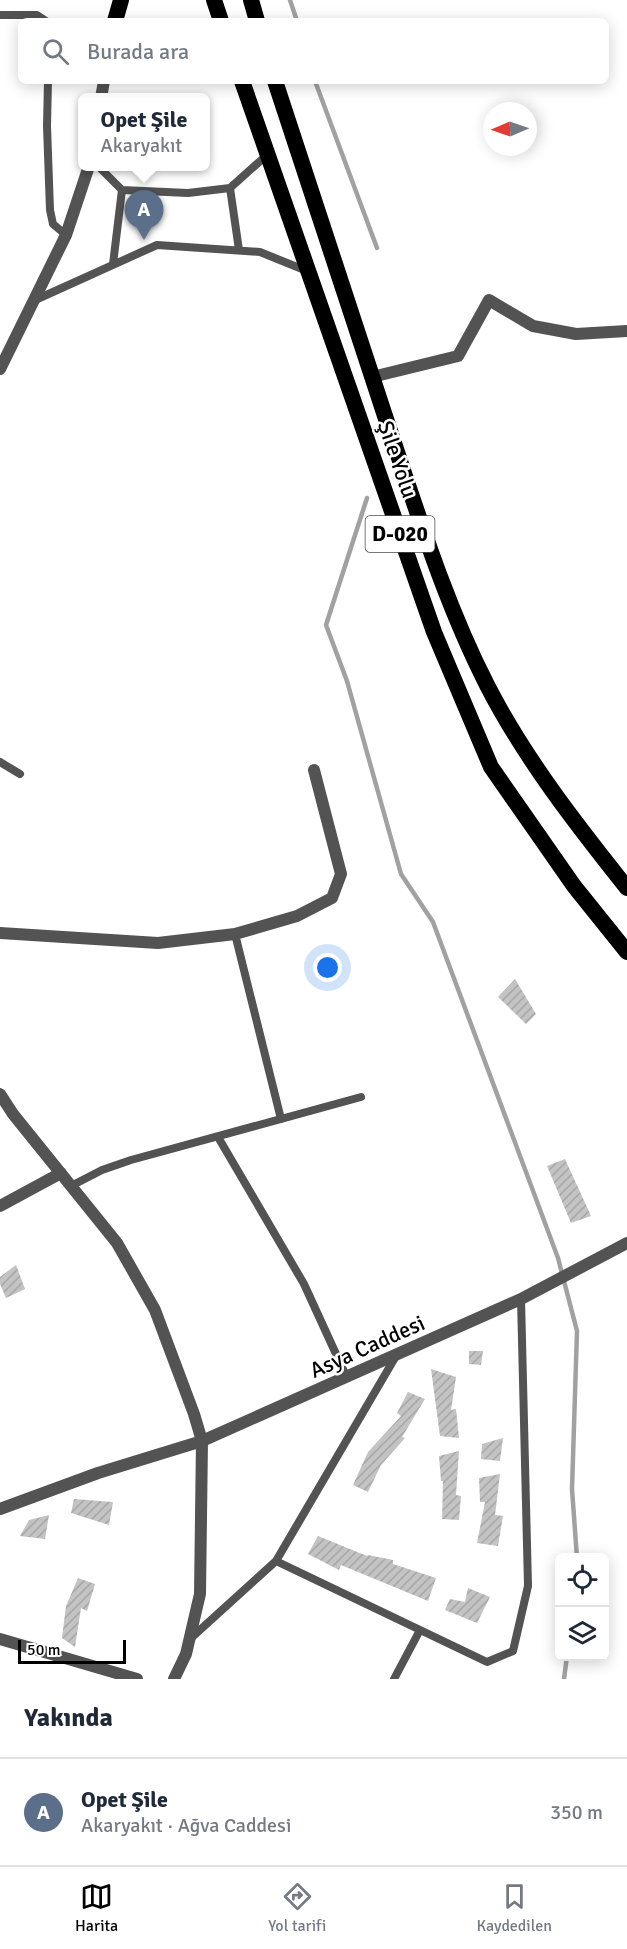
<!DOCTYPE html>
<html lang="tr">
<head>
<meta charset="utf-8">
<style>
	:root { --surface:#fff; --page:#f6f6f7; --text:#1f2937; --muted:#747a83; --line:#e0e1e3; --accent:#000 }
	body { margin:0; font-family:Signika,sans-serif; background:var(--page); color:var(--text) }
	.controls { position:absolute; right:18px; bottom:18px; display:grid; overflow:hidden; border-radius:9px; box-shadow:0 3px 15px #0003 }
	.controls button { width:54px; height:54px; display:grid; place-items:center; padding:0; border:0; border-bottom:2px solid var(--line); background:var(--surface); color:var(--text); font:30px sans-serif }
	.compass { position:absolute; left:483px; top:102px; width:54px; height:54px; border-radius:50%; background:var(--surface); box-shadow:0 3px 15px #0003; rotate:268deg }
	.scale { position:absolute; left:18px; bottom:15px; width:108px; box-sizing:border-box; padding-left:6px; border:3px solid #000; border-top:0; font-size:16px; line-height:21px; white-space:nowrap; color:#000; -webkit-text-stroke:4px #fff; paint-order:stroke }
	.you { position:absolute; left:328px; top:968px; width:21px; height:21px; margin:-15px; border:4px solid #fff; border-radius:50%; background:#1a73e8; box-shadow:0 0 0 9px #1a73e833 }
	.badge { display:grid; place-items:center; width:39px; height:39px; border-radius:50%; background:var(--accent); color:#fff; font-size:20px; font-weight:700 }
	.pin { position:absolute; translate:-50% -50px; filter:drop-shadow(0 2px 3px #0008) }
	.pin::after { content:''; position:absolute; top:32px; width:21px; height:18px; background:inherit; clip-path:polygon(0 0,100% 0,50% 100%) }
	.popup { position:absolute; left:78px; top:93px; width:132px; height:78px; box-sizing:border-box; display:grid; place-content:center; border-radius:9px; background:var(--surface); filter:drop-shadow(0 2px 4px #0005); font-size:20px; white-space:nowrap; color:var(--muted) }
	.popup b { font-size:22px; color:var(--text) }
	.popup::after { content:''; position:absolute; left:50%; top:100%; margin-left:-12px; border:12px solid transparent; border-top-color:var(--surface) }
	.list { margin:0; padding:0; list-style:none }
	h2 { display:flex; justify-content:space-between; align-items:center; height:78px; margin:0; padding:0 24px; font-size:26px }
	h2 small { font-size:20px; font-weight:400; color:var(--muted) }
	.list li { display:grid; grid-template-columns:39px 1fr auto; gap:18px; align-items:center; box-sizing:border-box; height:108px; padding:0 24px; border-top:2px solid var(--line) }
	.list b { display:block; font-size:22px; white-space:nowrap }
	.list p { margin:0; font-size:20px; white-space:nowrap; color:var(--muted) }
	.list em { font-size:20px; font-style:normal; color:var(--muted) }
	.icon { flex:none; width:33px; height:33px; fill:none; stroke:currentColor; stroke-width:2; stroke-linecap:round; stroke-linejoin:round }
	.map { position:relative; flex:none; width:627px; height:1679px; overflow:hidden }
	.search { position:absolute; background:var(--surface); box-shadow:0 3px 15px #0003; left:18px; right:18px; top:18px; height:66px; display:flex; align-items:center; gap:15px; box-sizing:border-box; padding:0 21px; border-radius:9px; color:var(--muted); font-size:22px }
	.sheet { height:186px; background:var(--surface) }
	nav { display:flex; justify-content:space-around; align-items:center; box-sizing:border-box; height:84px; border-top:2px solid var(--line); background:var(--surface); font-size:16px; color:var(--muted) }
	nav a { display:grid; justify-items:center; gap:3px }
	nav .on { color:var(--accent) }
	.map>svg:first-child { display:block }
</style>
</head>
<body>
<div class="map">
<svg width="627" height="1679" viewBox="0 0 627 1679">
	<defs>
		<pattern id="building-hatch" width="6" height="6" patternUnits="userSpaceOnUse" patternTransform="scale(1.5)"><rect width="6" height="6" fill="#c3c3c3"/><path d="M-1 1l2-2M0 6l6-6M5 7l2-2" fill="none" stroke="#a6a6a6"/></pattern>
	</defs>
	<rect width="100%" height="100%" fill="#fff"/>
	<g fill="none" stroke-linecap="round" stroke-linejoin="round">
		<path stroke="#a1a1a1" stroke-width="4.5" d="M 290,0 L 297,21
			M 315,81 L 377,248
			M 367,498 L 326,625 L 347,681 L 401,874 L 433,922 L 558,1258 L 577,1331 L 572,1489 L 577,1558
			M 564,1679 L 567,1656"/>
	</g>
	<path fill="url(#building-hatch)" d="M 515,979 L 536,1014 L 526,1024 L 498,997 Z
		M 565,1159 L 591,1216 L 571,1223 L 547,1166 Z
		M 16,1265 L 25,1289 L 6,1298 L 0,1284 L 0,1277 Z
		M 469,1351 L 483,1351 L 481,1365 L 469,1364 Z
		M 431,1369 L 456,1377 L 451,1410 L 456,1409 L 459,1438 L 440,1436 Z
		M 408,1392 L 425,1399 L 402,1437 L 405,1438 L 381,1465 L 368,1492 L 353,1485 L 368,1452 L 401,1416 L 397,1413 Z
		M 503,1438 L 500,1461 L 481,1459 L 482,1444 Z
		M 459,1451 L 456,1495 L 461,1496 L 459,1520 L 442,1519 L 443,1481 L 441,1481 L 439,1456 Z
		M 500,1474 L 495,1515 L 503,1516 L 498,1546 L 477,1543 L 485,1502 L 480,1502 L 479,1478 Z
		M 74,1499 L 113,1502 L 109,1525 L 71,1513 Z
		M 49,1515 L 45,1539 L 20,1536 L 29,1520 Z
		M 318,1536 L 367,1556 L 368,1555 L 393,1560 L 393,1564 L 436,1578 L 428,1601 L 341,1565 L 339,1570 L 308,1554 Z
		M 78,1578 L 95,1584 L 87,1611 L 81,1608 L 75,1647 L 62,1638 L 66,1606 Z
		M 468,1588 L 490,1597 L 477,1623 L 445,1610 L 450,1599 L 465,1602 Z"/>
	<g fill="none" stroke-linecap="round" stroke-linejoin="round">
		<path stroke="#535353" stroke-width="8" d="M 0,15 L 37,15 L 46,21
			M 48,81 L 47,126 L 50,210 L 53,224 L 66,235
			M 98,166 L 122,190 L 188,193 L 230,188 L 268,154
			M 230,188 L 239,250
			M 113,264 L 122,190
			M 33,301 L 157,245 L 260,252 L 307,271
			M 0,762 L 20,774
			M 235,934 L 281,1119
			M 218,1137 L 304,1284 L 347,1378
			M 71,1186 L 102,1170 L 131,1160 L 361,1097
			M 276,1561 L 396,1356
			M 190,1639 L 276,1561 L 487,1662 L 513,1651 L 528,1586 L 521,1299
			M 394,1679 L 420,1630"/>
		<path stroke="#535353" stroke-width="12" d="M 372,377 L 458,356 L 489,300 L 533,326 L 576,334 L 627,331
			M 0,933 L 158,943 L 235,934 L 297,916 L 332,898 L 341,874 L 314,770
			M 0,1094 L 13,1114 L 117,1243 L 155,1310 L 194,1414 L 202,1441 L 200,1594 L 186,1654 L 174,1679
			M 0,1206 L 61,1173
			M 0,1509 L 98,1473 L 202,1441
			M 0,1639 L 137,1679"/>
		<path stroke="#535353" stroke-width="12" d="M 101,98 L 104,81
			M 0,369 L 66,235 L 89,166
			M 202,1441 L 521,1299 L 627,1243"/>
		<path stroke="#000" stroke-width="16" d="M 214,0 L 221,21
			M 251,0 L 257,21
			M 115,21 L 121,0
			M 242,81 L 434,632 L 491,767 L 574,886 L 627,952
			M 275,81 C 312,193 349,305 385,416 C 416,508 444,601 488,687 C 526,760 576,824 627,888"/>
	</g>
	<g text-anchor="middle" stroke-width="5" stroke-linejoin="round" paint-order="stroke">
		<rect fill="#fff" stroke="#4c4c4c" stroke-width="1.5" x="365.5" y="516" width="69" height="36" rx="4.5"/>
		<g font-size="21" font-weight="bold" fill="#000">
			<text x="400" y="541">D-020</text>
		</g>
		<g font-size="22" fill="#000" stroke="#fff">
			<text transform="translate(398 459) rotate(71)" y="8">Şile Yolu</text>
			<text transform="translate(367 1346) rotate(-24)" y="8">Asya Caddesi</text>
		</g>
	</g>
</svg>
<div class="controls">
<button><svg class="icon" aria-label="locate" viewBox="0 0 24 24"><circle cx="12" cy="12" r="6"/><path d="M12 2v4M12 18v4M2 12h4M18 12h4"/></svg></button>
<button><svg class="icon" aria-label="layers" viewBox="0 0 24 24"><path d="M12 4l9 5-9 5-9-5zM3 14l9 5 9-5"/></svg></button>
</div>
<svg class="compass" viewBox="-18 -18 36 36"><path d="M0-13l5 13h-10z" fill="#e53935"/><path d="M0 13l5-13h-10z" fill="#747a83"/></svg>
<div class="scale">50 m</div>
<div class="you"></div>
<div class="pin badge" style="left:144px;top:240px;background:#5c6f8a">A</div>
<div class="popup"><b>Opet Şile</b>Akaryakıt</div>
<div class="search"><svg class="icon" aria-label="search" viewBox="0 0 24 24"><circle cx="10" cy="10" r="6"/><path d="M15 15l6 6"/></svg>Burada ara</div>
</div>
<section class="sheet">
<h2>Yakında<small></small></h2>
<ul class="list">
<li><span class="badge" style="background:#5c6f8a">A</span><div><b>Opet Şile</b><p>Akaryakıt · Ağva Caddesi</p></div><em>350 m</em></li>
</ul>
</section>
<nav>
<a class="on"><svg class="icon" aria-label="map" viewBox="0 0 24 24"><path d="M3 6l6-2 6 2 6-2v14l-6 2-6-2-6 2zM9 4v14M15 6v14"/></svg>Harita</a>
<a><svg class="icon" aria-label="directions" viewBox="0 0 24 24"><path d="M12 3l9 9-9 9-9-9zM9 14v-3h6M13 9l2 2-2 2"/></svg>Yol tarifi</a>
<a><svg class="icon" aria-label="saved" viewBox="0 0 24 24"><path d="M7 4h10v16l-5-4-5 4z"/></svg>Kaydedilen</a>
</nav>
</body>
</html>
